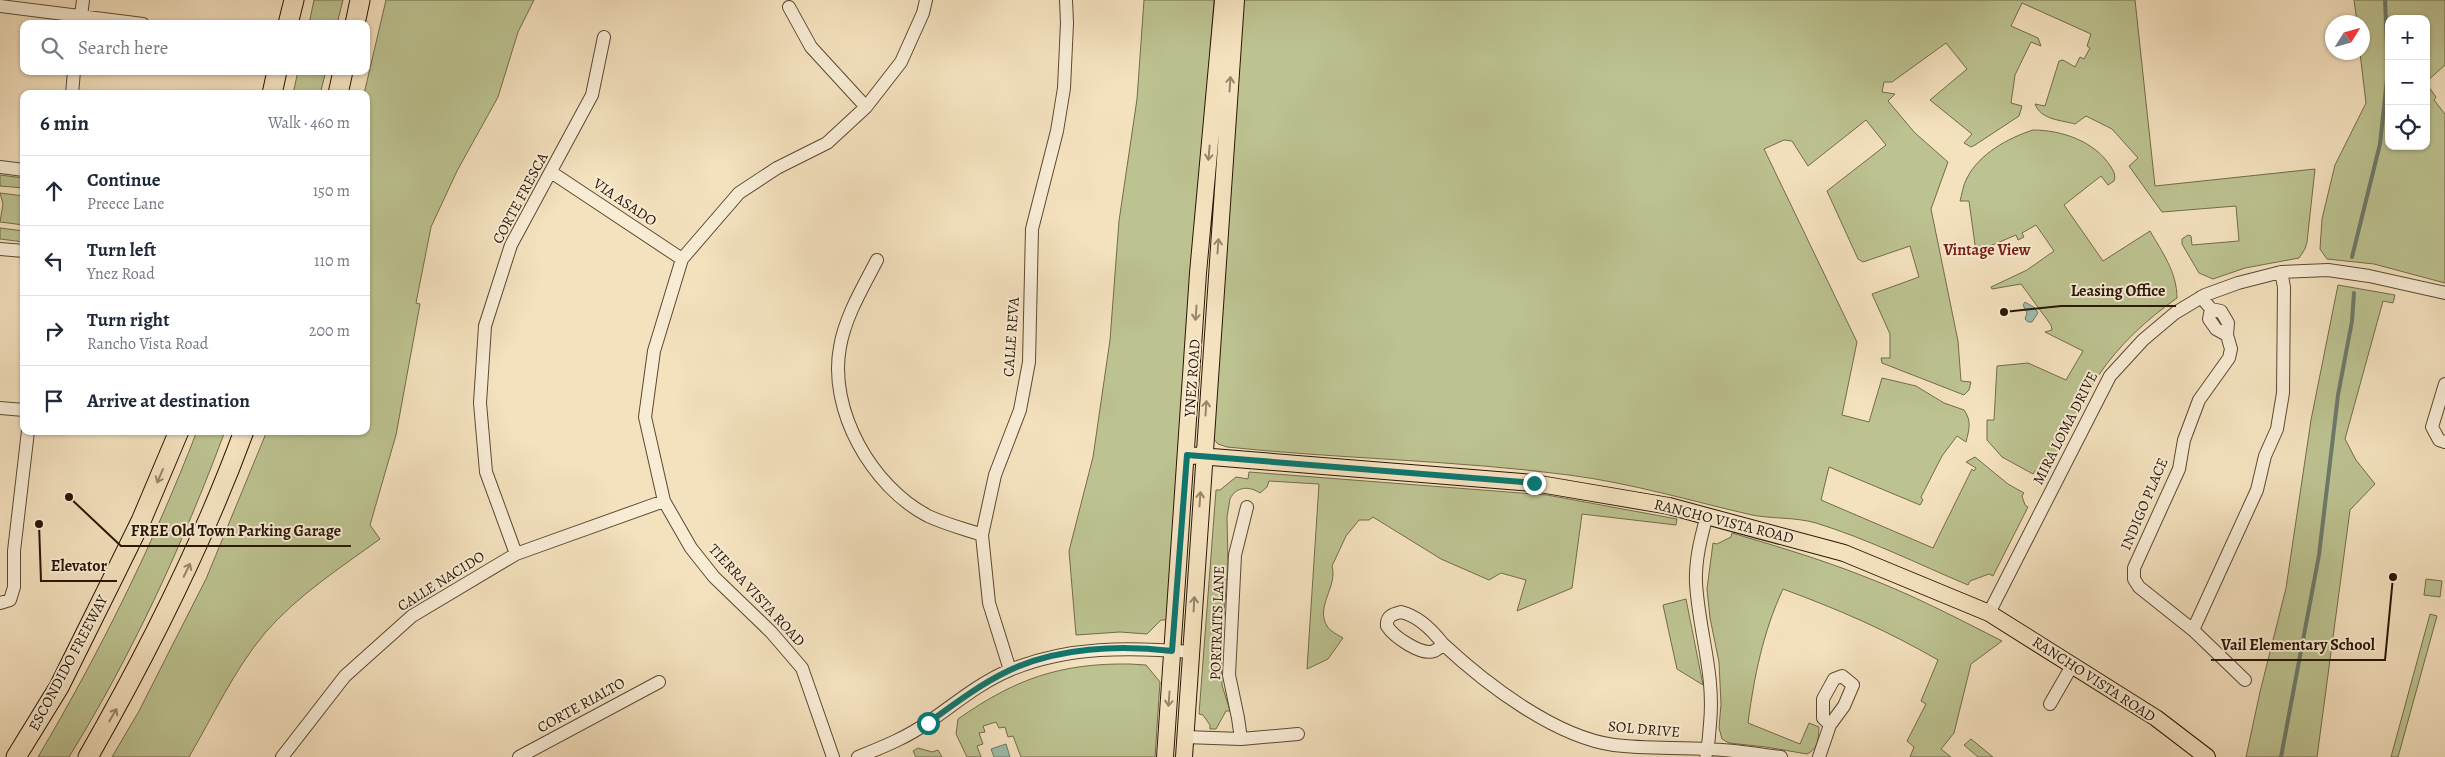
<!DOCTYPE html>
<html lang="en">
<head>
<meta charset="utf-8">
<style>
	:root { --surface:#fff; --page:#f6f6f7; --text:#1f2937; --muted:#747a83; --line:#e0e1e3 }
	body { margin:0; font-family:Alegreya,serif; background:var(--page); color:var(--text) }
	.controls { position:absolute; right:15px; top:15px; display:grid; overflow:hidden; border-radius:10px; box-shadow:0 1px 4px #0004 }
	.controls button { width:45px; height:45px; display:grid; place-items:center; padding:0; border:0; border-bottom:1px solid var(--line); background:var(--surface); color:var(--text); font:25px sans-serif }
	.compass { position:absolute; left:2325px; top:15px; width:45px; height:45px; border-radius:50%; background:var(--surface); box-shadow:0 1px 4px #0004; rotate:53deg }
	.stop { position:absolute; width:15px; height:15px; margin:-11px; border:4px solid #0f766e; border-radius:50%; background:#fff }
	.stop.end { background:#0f766e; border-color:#fff; box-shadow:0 1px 5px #0008 }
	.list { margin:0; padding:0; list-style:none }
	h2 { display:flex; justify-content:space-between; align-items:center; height:65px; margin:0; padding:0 20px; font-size:21px }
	h2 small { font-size:16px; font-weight:400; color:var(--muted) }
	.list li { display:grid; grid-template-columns:32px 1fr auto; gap:15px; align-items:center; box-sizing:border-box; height:70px; padding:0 20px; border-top:1px solid var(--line) }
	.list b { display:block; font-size:19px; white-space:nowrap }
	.list p { margin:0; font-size:16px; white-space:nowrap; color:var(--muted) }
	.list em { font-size:16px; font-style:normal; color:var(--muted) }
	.icon { flex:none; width:28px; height:28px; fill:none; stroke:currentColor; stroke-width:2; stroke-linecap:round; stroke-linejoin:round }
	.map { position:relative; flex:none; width:2445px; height:757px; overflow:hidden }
	.search { position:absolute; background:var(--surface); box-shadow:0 1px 4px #0004; left:20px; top:20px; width:350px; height:55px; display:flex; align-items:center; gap:12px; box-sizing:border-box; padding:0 18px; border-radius:10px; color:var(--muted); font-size:19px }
	.panel { position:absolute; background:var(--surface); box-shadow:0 1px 4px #0004; left:20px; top:90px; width:350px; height:345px; border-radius:10px }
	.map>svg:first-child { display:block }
</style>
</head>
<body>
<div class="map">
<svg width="2445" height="757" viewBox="0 0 2445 757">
	<rect width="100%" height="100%" fill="#f4e1be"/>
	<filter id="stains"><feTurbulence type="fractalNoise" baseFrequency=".004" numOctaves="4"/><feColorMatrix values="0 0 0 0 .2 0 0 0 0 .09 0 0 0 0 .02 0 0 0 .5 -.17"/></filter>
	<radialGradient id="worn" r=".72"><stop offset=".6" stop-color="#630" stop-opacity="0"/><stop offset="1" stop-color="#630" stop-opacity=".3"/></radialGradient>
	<path fill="#bcc290" stroke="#726c4a" d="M 314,0 L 343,0 L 337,24 L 309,24 Z
		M 386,0 L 534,0 L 518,32 L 498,97 L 457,171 L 431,227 L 416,303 L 420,304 L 396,435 L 370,525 L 380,539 C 340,568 298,595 265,633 C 234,670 213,716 189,757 L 112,757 L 139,711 L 206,579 L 267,431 L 366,431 L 366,94 L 364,94 Z
		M 1144,0 L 1214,0 L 1167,620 L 1161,620 L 1147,634 L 1120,632 L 1076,635 L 1069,551 L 1093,457 L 1110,340 L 1119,221 L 1137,99 Z
		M 1240,0 L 2135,0 L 2155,186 L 2315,169 L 2307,242 L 2305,249 L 2299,258 L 2245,268 L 2213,279 L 2199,273 L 2182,244 L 2182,239 L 2188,235 L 2191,236 L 2192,245 L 2239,241 L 2236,206 L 2162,212 L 2129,166 L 2138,158 L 2112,129 L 2086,116 L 2075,124 C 2061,120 2041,120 2035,104 L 2045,106 L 2059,61 L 2063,60 L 2075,67 L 2080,57 L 2084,59 L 2090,48 L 2087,46 L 2091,34 L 2022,3 L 2011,26 L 2038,38 L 2041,46 L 2031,42 L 2015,75 L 2011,103 L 2022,106 L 2019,116 L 1975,145 L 1971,147 L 1964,143 L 1972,134 L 1930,100 L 1967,69 L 1946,43 L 1892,82 L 1884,82 L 1882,92 L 1895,94 L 1888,101 L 1915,133 L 1948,162 L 1931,209 L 1958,341 L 1961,381 L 1971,382 L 1969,390 L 1964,395 L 1882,363 L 1881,358 L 1890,358 L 1890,334 L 1872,294 L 1919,277 L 1910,246 L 1863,262 L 1858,259 L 1827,191 L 1886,145 L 1866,120 L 1808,166 L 1792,141 L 1784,140 L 1764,149 L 1857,342 L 1842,415 L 1869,422 L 1882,378 L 1916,386 L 1944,403 L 1964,410 C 1972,421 1969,430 1966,442 L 1957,436 L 1942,456 L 1921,497 L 1923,500 L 1920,505 L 1829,467 L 1821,500 L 1933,548 L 1972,469 L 1974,471 L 1976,468 L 1966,462 L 1975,457 L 2008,484 L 2024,493 L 2022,496 L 2025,505 L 2028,507 L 1993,576 L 1989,574 L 1970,581 L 1968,585 C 1918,564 1868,539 1816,523 C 1795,517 1773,519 1752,515 C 1691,501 1631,483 1569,475 C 1455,460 1340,459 1227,447 L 1218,444 L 1213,438 Z
		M 2354,0 L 2445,0 L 2445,65 L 2426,82 L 2426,19 L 2389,19 L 2389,146 L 2426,146 L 2426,83 L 2436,97 L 2434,100 L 2445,114 L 2445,283 L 2374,264 L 2327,259 L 2320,249 L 2322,219 L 2335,165 L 2366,103 L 2360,53 L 2362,52 L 2362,22 L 2357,22 Z
		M 298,71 L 326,71 L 320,94 L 293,94 Z
		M 2033,130 C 2061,130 2095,141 2111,167 C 2114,172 2116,176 2114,181 L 2108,185 L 2101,176 L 2064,205 L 2103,261 L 2150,231 C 2162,252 2177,272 2177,298 C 2146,320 2119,345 2098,376 C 2078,405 2067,440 2049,469 L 2046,467 L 2035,471 L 2033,474 L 2002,457 L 1987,440 L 1987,420 L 1994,420 L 1997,366 L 2028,363 L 2066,380 L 2083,351 L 2045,332 L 2052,330 L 2051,325 L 2021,284 L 1992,289 L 1991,287 L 2027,270 L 2054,251 L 2036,225 L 2022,233 L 2024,237 L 2018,240 L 2016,235 L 1976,252 L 1969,201 L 1960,201 C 1962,194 1963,185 1967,178 C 1979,154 2008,138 2033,130 Z
		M 0,175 L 24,178 L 24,188 L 0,186 Z
		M 0,193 L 24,196 L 24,225 L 0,222 L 3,204 Z
		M 0,228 L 24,231 L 24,242 L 0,239 Z
		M 2338,285 L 2395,295 L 2393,303 L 2383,301 L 2345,439 L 2356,460 L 2375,484 L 2350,510 L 2317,757 L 2246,757 L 2260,692 L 2286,588 L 2311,420 Z
		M 197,431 L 225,431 C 183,544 132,655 69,757 L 38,757 C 100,652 153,545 197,431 Z
		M 1249,472 L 1547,495 L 1677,519 L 1676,525 L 1582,514 L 1572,588 L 1517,611 L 1526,580 L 1501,573 L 1489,580 L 1441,559 L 1373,517 L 1369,520 L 1359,520 L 1346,536 L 1332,566 C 1338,586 1315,607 1327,626 C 1330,631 1338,635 1343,638 L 1328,659 L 1307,669 L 1319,484 L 1269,481 L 1267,487 L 1260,493 C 1250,486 1236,486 1230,499 L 1227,517 L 1228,565 L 1221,650 L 1222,685 L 1230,711 L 1226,711 L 1216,729 L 1210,729 L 1210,725 L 1203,715 L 1199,714 L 1216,490 L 1220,490 L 1236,477 L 1248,479 Z
		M 1732,533 C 1776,546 1820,559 1863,576 C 1911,594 1957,618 2002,641 L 1971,664 L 1954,733 L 1941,749 L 1951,757 L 1910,757 L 1914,747 L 1907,741 L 1926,704 L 1921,701 L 1938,660 C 1886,630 1840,610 1783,589 C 1763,632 1754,677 1748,723 L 1800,744 L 1809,723 L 1819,727 C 1818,739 1819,748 1807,754 L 1766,747 L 1729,743 L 1722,739 L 1719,728 L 1721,704 L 1719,662 L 1710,618 L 1707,589 L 1713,543 L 1717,544 L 1731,537 Z
		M 2426,579 L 2442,581 L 2440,597 L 2424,595 Z
		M 1686,599 L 1703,685 L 1677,669 L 1663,605 Z
		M 2430,614 L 2437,616 L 2398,757 L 2391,757 Z
		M 1130,664 L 1146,665 L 1160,682 L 1155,757 L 1021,757 L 1013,736 L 1008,737 L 1005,727 L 999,728 L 996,722 L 983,726 L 985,732 L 979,733 L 983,744 L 977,746 L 981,757 L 967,757 L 956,734 L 958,719 C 1015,679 1060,663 1130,664 Z
		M 1971,739 L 1993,757 L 1978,757 L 1964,745 Z
		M 918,748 L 932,752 L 938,750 L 942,757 L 916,757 L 913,751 Z"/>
	<path fill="#9cbead" stroke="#6e7a6a" d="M 2025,302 L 2035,308 L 2038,313 L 2032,322 L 2028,322 L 2025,319 L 2027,313 L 2023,305 Z
		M 1006,744 L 1010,757 L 994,757 L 991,749 Z"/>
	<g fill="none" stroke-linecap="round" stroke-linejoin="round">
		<path stroke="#6e7a6a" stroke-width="4" d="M 2352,257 L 2380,144 L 2388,70 L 2385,0
			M 2281,757 L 2319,555 L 2338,395 L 2352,321 L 2354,293"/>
		<defs>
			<path id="minor" d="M 0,6 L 143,24
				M 789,7 L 811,47 L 866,107
				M 80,24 L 83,0
				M 72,94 L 74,71
				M 0,167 L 24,170
				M 551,172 L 682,259
				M 0,249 L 24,251
				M 877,260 C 863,287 845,317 840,347 C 828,410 872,487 928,516 C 945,524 965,529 982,535
				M 2201,297 L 2211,309 L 2221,311 L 2228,323 L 2227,335 L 2231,349 L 2229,358 L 2199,400 L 2184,440 L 2179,469 L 2134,568 L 2134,579 L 2139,587 L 2193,630 L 2245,680
				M 2211,309 L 2209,319 L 2216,329 L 2227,335
				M 2445,384 L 2432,427 L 2439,440 L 2445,442
				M 0,408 L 24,410
				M 516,554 L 486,472 L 480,403 L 485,326 L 511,245 L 592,95 L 604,37
				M 0,603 L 10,600 L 14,587 L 14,551 L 28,431
				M 1401,612 C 1418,616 1433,631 1443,644 C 1441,646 1437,650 1434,651 C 1421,656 1393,636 1387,626 C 1386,616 1393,614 1401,612 Z
				M 1989,613 L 2110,376 L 2143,340 L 2175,313 L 2205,295 L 2238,283 L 2281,272 L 2328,270 L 2369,276 L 2445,293
				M 2193,630 L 2257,490 L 2265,456 L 2277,429 L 2283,393 L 2284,287 L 2281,272
				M 1443,644 C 1486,684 1555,737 1614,745 C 1645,749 1678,747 1709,749 C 1733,750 1757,754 1781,757
				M 1010,670 L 989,603 L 982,535 L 995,475 L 1020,410 L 1029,362 L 1032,229 L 1057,131 L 1064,88 L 1067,23 L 1066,0
				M 1842,676 L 1853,685 L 1844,706 L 1830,725 L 1823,718 L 1823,699 L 1834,679 Z
				M 2050,704 L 2073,664
				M 1185,737 L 1241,739 L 1298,734
				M 1241,739 L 1238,718 L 1229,675 L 1235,555 L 1247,507
				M 1706,754 C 1709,745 1709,734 1710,724 C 1715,673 1699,633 1696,583 C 1695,560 1701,537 1707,515
				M 282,757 L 345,676 L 412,616 L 516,554 L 664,501
				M 519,757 L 659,682
				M 833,757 L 802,668 L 771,632 L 714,577 L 691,548 L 664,501 L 645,417 L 654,351 L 682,259 L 739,193 L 777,168 L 827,143 L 866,107 L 901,62 L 923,13 L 926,0
				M 858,757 C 883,747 908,737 930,721 C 956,703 981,682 1010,670 C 1068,646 1130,647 1191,652
				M 1819,757 L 1830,725"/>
			<path id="major" d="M 1187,455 L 1534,483 L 1669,506 L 1844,553 L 1989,613 L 2156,718 L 2207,757
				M 1165,757 L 1198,273 L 1223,0
				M 1184,757 L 1236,0"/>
			<path id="highway" d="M 288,24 L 294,0
				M 355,24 L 360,0
				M 272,94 L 277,71
				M 338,94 L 343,71
				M 16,757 L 59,687 L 111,582 L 141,521 L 179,431
				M 88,757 C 148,652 202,545 244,431"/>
		</defs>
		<use href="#minor" stroke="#5c4833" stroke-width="14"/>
		<use href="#major" stroke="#291505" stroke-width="18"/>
		<use href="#highway" stroke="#291505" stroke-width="21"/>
		<use href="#minor" stroke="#f8ecd5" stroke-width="12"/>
		<use href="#major" stroke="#f4e1be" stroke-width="16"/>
		<use href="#highway" stroke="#f4e1be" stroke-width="19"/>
	</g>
	<defs><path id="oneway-shaft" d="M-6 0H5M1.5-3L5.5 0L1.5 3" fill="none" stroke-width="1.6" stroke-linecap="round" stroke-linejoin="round" transform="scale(1.25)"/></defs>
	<g stroke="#99856b">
		<use href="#oneway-shaft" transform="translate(1230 84) rotate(-86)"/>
		<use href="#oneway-shaft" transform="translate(1209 153) rotate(95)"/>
		<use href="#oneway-shaft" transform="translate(1218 246) rotate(-86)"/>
		<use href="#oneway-shaft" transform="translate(1196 313) rotate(94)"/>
		<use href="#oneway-shaft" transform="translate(1206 408) rotate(-86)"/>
		<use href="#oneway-shaft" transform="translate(160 476) rotate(113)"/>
		<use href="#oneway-shaft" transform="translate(1200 499) rotate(-86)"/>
		<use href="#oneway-shaft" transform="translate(187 570) rotate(-64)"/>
		<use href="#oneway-shaft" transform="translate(1194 604) rotate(-87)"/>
		<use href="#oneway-shaft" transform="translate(1169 699) rotate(94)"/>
		<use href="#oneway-shaft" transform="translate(113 715) rotate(-60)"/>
	</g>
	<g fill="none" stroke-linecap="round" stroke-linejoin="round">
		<path stroke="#0f766e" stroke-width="6" d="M 928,723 C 954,704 979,685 1008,671 C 1057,647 1120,645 1172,651 L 1187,455 L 1534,483"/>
	</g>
	<g text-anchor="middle" stroke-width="4" stroke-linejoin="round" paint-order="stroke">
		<g font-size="15" fill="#291505" stroke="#f8ecd5">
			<text transform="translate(520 198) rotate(-62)" y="5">CORTE FRESCA</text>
			<text transform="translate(625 202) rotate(34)" y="5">VIA ASADO</text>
			<text transform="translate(1011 337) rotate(-86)" y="5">CALLE REVA</text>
			<text transform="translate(1192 378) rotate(-86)" y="5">YNEZ ROAD</text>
			<text transform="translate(2065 428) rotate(-63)" y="5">MIRA LOMA DRIVE</text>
			<text transform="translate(2144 504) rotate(-67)" y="5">INDIGO PLACE</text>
			<text transform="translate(1724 521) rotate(14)" y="5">RANCHO VISTA ROAD</text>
			<text transform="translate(441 581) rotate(-32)" y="5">CALLE NACIDO</text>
			<text transform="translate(757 595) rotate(47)" y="5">TIERRA VISTA ROAD</text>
			<text transform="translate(1217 623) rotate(-88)" y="5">PORTRAITS LANE</text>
			<text transform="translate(68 663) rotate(-62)" y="5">ESCONDIDO FREEWAY</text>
			<text transform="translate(2094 679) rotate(33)" y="5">RANCHO VISTA ROAD</text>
			<text transform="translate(581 705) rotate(-29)" y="5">CORTE RIALTO</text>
			<text transform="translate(1644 729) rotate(5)" y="5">SOL DRIVE</text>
		</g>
		<g font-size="16" font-weight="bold" fill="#7a1f14" stroke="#f8ecd5">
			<text x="1987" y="255">Vintage View</text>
		</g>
	</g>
	<path fill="none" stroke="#291505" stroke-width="2" d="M2004 312L2061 306H2176M69 497L121 546H351M39 524L41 581H117M2393 577L2385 660H2211"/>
	<g fill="#291505" stroke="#f8ecd5" stroke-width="2">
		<circle cx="2004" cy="312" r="5"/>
		<circle cx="69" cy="497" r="5"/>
		<circle cx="39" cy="524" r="5"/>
		<circle cx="2393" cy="577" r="5"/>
	</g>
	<g font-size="16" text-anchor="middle" font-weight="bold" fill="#291505" stroke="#f8ecd5" stroke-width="4" stroke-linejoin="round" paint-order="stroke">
		<text x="2118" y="296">Leasing Office</text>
		<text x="236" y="536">FREE Old Town Parking Garage</text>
		<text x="79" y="571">Elevator</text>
		<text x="2298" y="650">Vail Elementary School</text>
	</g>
	<rect width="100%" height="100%" filter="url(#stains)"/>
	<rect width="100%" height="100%" fill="url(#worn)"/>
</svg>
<div class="controls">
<button>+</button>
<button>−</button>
<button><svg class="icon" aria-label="locate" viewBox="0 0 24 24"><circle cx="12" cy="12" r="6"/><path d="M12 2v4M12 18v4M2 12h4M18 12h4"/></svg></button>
</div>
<svg class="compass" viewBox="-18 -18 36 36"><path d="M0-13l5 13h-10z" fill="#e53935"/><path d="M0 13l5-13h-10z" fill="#747a83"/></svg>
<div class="stop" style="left:928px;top:723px"></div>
<div class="stop end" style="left:1534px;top:483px"></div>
<div class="search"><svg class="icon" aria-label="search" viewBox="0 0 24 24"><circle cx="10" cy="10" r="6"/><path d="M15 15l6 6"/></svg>Search here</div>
<section class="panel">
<h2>6 min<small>Walk · 460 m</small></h2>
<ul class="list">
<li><svg class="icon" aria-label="ahead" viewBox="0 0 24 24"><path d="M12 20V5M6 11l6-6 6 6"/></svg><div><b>Continue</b><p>Preece Lane</p></div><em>150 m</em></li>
<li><svg class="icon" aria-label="left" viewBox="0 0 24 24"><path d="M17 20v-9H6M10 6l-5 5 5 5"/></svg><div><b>Turn left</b><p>Ynez Road</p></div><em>110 m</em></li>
<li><svg class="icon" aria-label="right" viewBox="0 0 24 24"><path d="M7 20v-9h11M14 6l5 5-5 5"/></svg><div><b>Turn right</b><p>Rancho Vista Road</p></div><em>200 m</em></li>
<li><svg class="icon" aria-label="arrive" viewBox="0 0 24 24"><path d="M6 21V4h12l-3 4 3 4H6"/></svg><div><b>Arrive at destination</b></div></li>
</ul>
</section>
</div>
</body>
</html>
